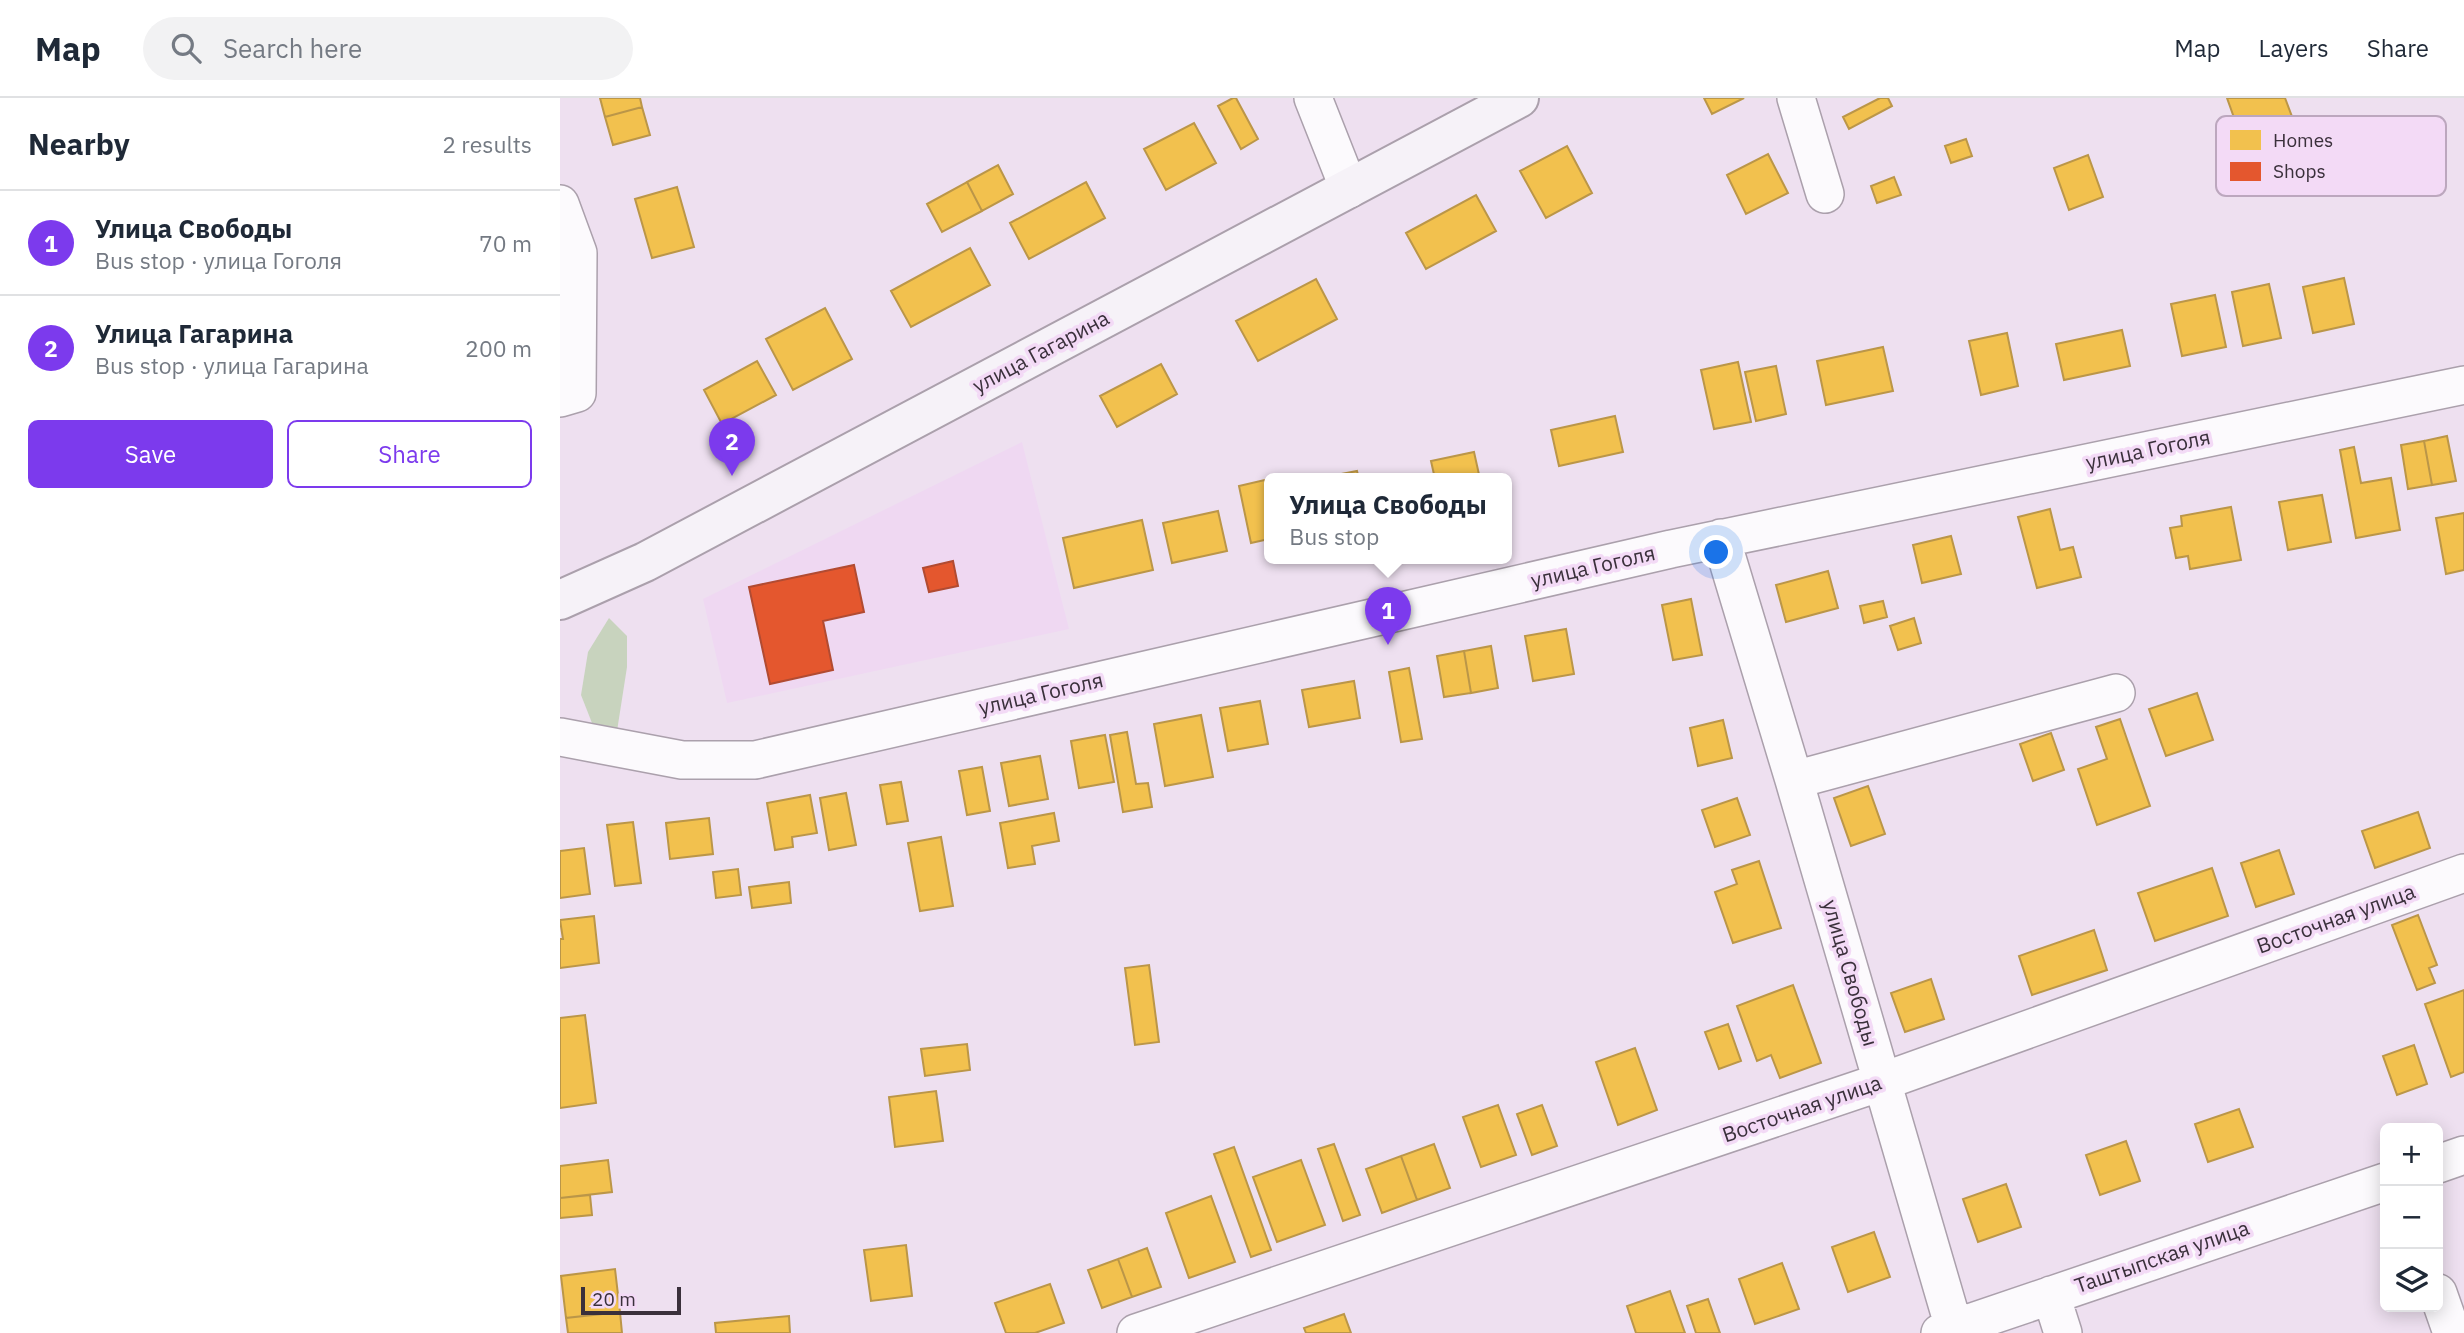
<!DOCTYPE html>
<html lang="en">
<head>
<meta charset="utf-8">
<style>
	:root { --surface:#fff; --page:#f2f2f3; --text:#1f2937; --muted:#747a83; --line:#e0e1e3; --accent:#7c3aed }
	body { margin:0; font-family:"IBM Plex Sans",sans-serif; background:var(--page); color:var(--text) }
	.controls { position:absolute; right:21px; bottom:21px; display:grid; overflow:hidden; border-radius:10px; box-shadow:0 4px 18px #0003 }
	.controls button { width:63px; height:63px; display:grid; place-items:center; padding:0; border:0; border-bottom:2px solid var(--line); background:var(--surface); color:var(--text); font:35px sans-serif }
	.scale { position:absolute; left:21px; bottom:18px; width:100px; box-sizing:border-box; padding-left:7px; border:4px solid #3a303b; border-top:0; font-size:19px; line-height:24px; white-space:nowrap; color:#3a303b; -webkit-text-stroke:5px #f3daf6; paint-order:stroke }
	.you { position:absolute; left:1157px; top:455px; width:24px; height:24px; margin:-18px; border:5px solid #fff; border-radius:50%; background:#1a73e8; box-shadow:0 0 0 10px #1a73e833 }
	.badge { display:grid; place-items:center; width:46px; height:46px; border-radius:50%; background:var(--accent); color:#fff; font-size:23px; font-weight:700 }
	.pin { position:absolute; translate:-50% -58px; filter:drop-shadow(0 2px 4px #0008) }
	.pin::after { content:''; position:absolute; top:37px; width:24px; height:21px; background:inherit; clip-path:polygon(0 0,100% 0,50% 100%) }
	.popup { position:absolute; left:704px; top:375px; width:248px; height:91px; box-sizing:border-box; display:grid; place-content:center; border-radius:10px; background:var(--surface); filter:drop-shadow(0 2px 5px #0005); font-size:23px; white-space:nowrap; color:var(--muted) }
	.popup b { font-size:26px; color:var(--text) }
	.popup::after { content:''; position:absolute; left:50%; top:100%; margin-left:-14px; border:14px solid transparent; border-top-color:var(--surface) }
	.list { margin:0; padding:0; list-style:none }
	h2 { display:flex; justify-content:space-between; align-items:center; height:91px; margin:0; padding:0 28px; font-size:30px }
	h2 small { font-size:23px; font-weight:400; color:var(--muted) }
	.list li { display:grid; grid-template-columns:46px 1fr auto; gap:21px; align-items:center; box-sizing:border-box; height:105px; padding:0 28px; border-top:2px solid var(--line) }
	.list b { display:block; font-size:26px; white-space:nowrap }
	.list p { margin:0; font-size:23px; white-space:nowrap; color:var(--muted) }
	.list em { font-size:23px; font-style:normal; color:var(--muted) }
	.actions { display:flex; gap:14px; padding:21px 28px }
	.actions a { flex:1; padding:16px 0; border:2px solid var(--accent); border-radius:10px; text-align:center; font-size:24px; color:var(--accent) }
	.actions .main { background:var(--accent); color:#fff }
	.icon { flex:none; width:38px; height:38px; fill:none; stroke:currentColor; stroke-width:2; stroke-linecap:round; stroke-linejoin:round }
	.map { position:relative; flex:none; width:1904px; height:1235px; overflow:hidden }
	header { display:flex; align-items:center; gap:42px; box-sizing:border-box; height:98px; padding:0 35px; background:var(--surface); border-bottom:2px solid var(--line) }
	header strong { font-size:33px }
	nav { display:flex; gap:38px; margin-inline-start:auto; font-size:24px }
	.search { width:490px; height:63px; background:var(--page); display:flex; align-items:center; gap:18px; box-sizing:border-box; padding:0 24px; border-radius:38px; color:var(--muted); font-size:26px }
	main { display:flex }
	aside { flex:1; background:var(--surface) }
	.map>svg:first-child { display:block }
</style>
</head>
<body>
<header>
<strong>Map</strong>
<div class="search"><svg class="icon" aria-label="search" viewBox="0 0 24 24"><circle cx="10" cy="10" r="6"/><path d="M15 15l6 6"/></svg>Search here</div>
<nav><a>Map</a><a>Layers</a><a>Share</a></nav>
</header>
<main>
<aside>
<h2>Nearby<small>2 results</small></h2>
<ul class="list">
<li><span class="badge">1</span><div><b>Улица Свободы</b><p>Bus stop · улица Гоголя</p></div><em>70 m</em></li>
<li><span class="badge">2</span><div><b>Улица Гагарина</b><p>Bus stop · улица Гагарина</p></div><em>200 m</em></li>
</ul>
<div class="actions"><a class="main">Save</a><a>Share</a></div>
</aside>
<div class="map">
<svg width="1904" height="1235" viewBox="0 0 1904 1235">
	<rect width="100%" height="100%" fill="#eee0f0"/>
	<path fill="#efd8f2" d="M 462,344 L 509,531 L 167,605 L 143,501 Z"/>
	<path fill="#c8d3be" d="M 49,520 L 67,538 L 67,569 L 57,633 L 32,625 L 21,597 L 28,554 Z"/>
	<path fill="#f2c14e" stroke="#bb9648" stroke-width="2" d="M 40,0 L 80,0 L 82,9 L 45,19 Z
		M 673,0 L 676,0 L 698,41 L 681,51 L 658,8 Z
		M 1144,0 L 1184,0 L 1152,16 Z
		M 1320,0 L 1328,0 L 1332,8 L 1289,31 L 1283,19 Z
		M 1667,0 L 1725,0 L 1734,24 L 1682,42 Z
		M 82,9 L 90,37 L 53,47 L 45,19 Z
		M 634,25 L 656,65 L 606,92 L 584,51 Z
		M 1406,41 L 1412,58 L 1391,65 L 1385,48 Z
		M 1007,48 L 1032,95 L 986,120 L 960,73 Z
		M 1208,56 L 1228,95 L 1186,116 L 1167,77 Z
		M 1528,57 L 1543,99 L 1509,112 L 1494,70 Z
		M 438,67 L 453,96 L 422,113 L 407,84 Z
		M 1334,79 L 1341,97 L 1317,105 L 1311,88 Z
		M 407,84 L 422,113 L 382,134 L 367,106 Z
		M 526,84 L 545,120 L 469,161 L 450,125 Z
		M 117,89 L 134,149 L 92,160 L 75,101 Z
		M 916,97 L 936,133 L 866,171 L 846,135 Z
		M 410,150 L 430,187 L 351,229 L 331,193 Z
		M 1784,180 L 1794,226 L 1753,235 L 1743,189 Z
		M 756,181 L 777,221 L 698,263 L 676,223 Z
		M 1709,186 L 1721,240 L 1683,248 L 1672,194 Z
		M 1655,197 L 1666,249 L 1622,258 L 1611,206 Z
		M 265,210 L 292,261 L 233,292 L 206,241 Z
		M 1562,232 L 1570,268 L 1504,282 L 1496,246 Z
		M 1447,235 L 1458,288 L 1421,297 L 1409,243 Z
		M 1323,249 L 1333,293 L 1266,307 L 1257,263 Z
		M 197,263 L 216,297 L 162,326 L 144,292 Z
		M 1178,264 L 1191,324 L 1154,331 L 1141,272 Z
		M 601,266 L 617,296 L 557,329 L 540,298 Z
		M 1216,268 L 1226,316 L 1196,323 L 1185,274 Z
		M 1055,318 L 1063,354 L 999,368 L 991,332 Z
		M 1887,338 L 1896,383 L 1872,387 L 1864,343 Z
		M 1864,343 L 1872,387 L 1848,391 L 1841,347 Z
		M 1794,349 L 1801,385 L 1831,380 L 1840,432 L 1796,440 L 1780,352 Z
		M 914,354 L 920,381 L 875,381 L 871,363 Z
		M 797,373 L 799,381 L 767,381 L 766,379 Z
		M 709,381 L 709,441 L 691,445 L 679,388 Z
		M 1762,397 L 1771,444 L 1728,452 L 1719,404 Z
		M 1671,409 L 1681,462 L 1630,471 L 1628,458 L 1616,460 L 1610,430 L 1622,428 L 1621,418 Z
		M 1490,411 L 1500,452 L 1513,449 L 1521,479 L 1477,490 L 1458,419 Z
		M 658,413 L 667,453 L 612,465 L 603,425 Z
		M 1904,415 L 1904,472 L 1886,476 L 1876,420 Z
		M 582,422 L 593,472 L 514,490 L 503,440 Z
		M 1391,438 L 1401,476 L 1362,485 L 1353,447 Z
		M 1268,473 L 1278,510 L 1226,524 L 1216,487 Z
		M 1131,501 L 1142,557 L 1113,562 L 1102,507 Z
		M 1323,503 L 1327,519 L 1304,525 L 1300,508 Z
		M 1354,520 L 1361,545 L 1338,552 L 1330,528 Z
		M 1006,531 L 1014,576 L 973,583 L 965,538 Z
		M 931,548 L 938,590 L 911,595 L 904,553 Z
		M 904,553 L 911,595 L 884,599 L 877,558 Z
		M 849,570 L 862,641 L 841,644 L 829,574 Z
		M 794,583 L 800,620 L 749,629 L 742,592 Z
		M 1637,595 L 1653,642 L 1606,658 L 1589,611 Z
		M 700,603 L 708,646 L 668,653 L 660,610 Z
		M 641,617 L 653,679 L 605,688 L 594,626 Z
		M 1560,621 L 1590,708 L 1537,727 L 1518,671 L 1547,661 L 1536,629 Z
		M 1163,622 L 1172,660 L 1138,668 L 1130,630 Z
		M 567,634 L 576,686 L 588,685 L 592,709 L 563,714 L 550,637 Z
		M 1491,635 L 1504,672 L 1473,683 L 1460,646 Z
		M 545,637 L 554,684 L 519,690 L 511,643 Z
		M 480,658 L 488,701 L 449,708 L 441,665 Z
		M 422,669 L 430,713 L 407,717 L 399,673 Z
		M 341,684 L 348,723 L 327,726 L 320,687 Z
		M 1308,688 L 1325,736 L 1291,748 L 1274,700 Z
		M 286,695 L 296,747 L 269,752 L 260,700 Z
		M 250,697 L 257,735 L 232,739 L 233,749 L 215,752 L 207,705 Z
		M 1177,700 L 1190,737 L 1155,749 L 1142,712 Z
		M 1858,714 L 1870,750 L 1815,770 L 1802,733 Z
		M 494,715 L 499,743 L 472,748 L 475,766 L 448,770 L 440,725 Z
		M 149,720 L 153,756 L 110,761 L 106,725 Z
		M 73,724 L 81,785 L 55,788 L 47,727 Z
		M 381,739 L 393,808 L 360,813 L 348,745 Z
		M 24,750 L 30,796 L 0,800 L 0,753 Z
		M 1719,752 L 1734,796 L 1696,809 L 1681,765 Z
		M 1199,763 L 1221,830 L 1173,845 L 1155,794 L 1177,786 L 1172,772 Z
		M 1652,770 L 1668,818 L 1595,843 L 1578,795 Z
		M 178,771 L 181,797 L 156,800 L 153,774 Z
		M 229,784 L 231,805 L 192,810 L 189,789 Z
		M 1858,817 L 1877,867 L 1869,870 L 1875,885 L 1857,892 L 1832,827 Z
		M 34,818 L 39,865 L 0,870 L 0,841 L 3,841 L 0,822 Z
		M 1534,832 L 1547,872 L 1472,897 L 1459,858 Z
		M 589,867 L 599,944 L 575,947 L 565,870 Z
		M 1371,881 L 1384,921 L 1345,934 L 1331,895 Z
		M 1233,887 L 1261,965 L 1220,980 L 1211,957 L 1197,963 L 1177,908 Z
		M 1904,892 L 1904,974 L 1891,979 L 1865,906 Z
		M 25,917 L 36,1005 L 0,1010 L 0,920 Z
		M 1168,926 L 1181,963 L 1159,971 L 1145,934 Z
		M 407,946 L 410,972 L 365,978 L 361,951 Z
		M 1854,947 L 1867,986 L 1837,997 L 1823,958 Z
		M 1075,950 L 1097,1012 L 1058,1027 L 1036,964 Z
		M 376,993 L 383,1043 L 335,1049 L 329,999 Z
		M 938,1007 L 956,1057 L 921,1069 L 903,1019 Z
		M 982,1007 L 997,1048 L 972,1057 L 957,1016 Z
		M 1679,1011 L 1693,1049 L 1648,1064 L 1635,1026 Z
		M 1566,1043 L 1580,1083 L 1540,1097 L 1526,1057 Z
		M 774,1046 L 800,1117 L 783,1123 L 758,1051 Z
		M 874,1046 L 890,1090 L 857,1102 L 841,1058 Z
		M 674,1049 L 711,1152 L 691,1159 L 654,1056 Z
		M 841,1058 L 857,1102 L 822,1115 L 806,1071 Z
		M 48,1062 L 52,1094 L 0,1100 L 0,1068 Z
		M 741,1062 L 765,1127 L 717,1144 L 693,1079 Z
		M 1446,1086 L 1461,1129 L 1418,1144 L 1403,1101 Z
		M 30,1097 L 32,1117 L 0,1120 L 0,1100 Z
		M 651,1098 L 675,1164 L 629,1180 L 606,1115 Z
		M 1314,1134 L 1330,1179 L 1288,1194 L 1272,1149 Z
		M 346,1147 L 352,1198 L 311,1203 L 304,1152 Z
		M 587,1150 L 601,1189 L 572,1199 L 558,1161 Z
		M 558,1161 L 572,1199 L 542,1210 L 528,1172 Z
		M 1222,1165 L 1239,1211 L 1195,1226 L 1179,1181 Z
		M 55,1171 L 60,1214 L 6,1220 L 1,1178 Z
		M 490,1186 L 504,1225 L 475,1235 L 446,1235 L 435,1205 Z
		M 1110,1193 L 1125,1235 L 1076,1235 L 1067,1208 Z
		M 1148,1201 L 1160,1235 L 1136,1235 L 1127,1208 Z
		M 60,1214 L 62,1235 L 8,1235 L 6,1220 Z
		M 784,1216 L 791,1235 L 746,1235 L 744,1230 Z
		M 229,1218 L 230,1235 L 156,1235 L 155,1225 Z"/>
	<path fill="#e4572e" stroke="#b14b32" stroke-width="2" d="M 393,463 L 398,488 L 369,494 L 363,470 Z
		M 294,467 L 304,514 L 263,523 L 273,572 L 210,586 L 189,489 Z"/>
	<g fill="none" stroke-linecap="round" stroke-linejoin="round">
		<defs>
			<path id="street" d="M 753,0 L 789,91
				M 1236,0 L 1265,96
				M 0,106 L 18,155 L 17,295 L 0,300
				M 1161,440 L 1234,682 L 1394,1230
				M 0,639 L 122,662 L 195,662 L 1111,451 L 1904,287
				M 1234,682 L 1556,595
				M 1878,1066 L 1904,1057
				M 1878,1195 L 1892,1235
				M 1491,1197 L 1503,1235
				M 576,1235 L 1321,984 L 1904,775
				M 1380,1235 L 1825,1084"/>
			<path id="secondary" d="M 0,502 L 85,464 L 959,0"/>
		</defs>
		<use href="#street" stroke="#aba0ac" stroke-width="40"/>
		<use href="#secondary" stroke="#aba0ac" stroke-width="42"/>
		<use href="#street" stroke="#fcfafd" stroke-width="37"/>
		<use href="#secondary" stroke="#f6f2f8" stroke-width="38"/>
	</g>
	<g text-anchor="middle" stroke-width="7" stroke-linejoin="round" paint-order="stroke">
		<g font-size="21" fill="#3a303b" stroke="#f3daf6">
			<text transform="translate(481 254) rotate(-28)" y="7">улица Гагарина</text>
			<text transform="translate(1588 352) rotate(-12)" y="7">улица Гоголя</text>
			<text transform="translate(1033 469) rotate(-13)" y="7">улица Гоголя</text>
			<text transform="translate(481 596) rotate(-13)" y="7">улица Гоголя</text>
			<text transform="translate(1776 821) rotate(-20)" y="7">Восточная улица</text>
			<text transform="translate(1290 875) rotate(74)" y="7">улица Свободы</text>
			<text transform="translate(1242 1011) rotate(-19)" y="7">Восточная улица</text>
			<text transform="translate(1602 1159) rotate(-19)" y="7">Таштыпская улица</text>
		</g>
	</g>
	<rect x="1656" y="18" width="230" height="80" rx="10" fill="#f3daf6" stroke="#bca7be" stroke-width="2"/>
	<rect x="1670" y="32" width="31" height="20" fill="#f2c14e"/>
	<rect x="1670" y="64" width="31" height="19" fill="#e4572e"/>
	<g font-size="19" fill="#3a303b">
		<text x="1713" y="49">Homes</text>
		<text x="1713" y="80">Shops</text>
	</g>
</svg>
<div class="controls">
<button>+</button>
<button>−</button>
<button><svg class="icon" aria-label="layers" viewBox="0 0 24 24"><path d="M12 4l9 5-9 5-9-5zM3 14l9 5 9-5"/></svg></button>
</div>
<div class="scale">20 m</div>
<div class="you"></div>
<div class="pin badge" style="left:828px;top:547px">1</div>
<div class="popup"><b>Улица Свободы</b>Bus stop</div>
<div class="pin badge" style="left:172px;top:378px">2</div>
</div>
</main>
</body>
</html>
